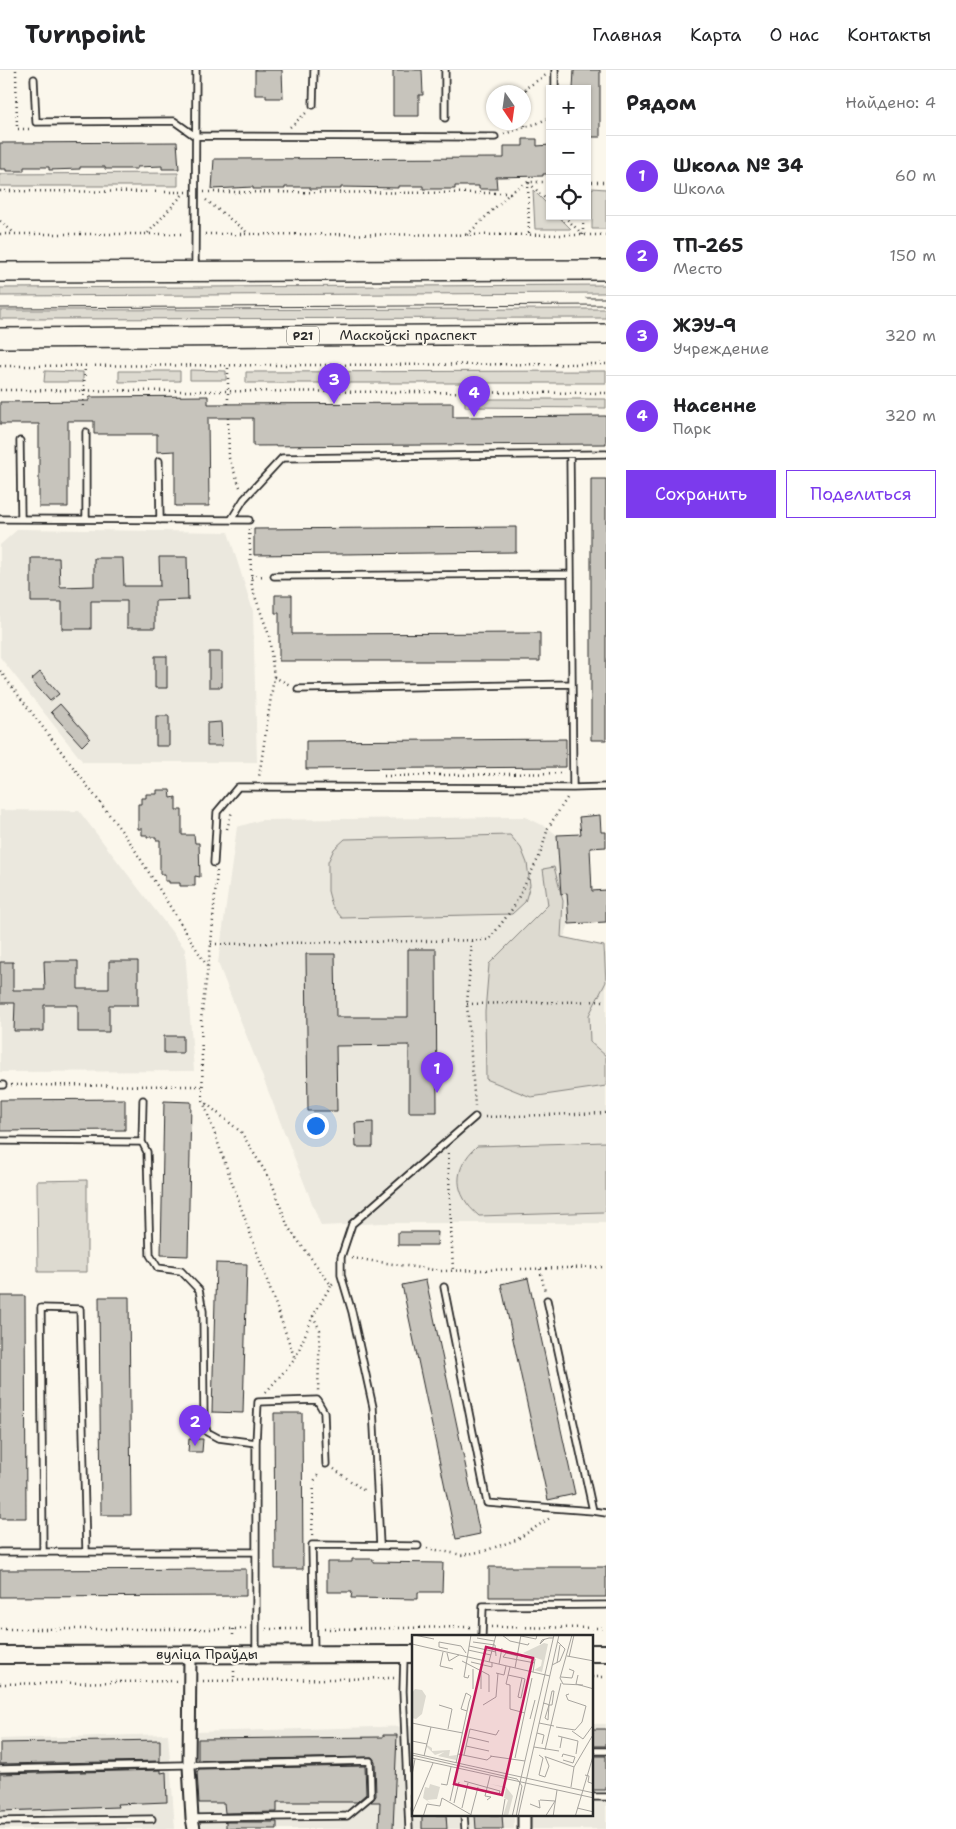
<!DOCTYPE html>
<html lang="ru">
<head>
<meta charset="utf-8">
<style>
	:root { --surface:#fff; --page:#f2f2f2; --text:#202124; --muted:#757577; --line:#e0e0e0; --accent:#7c3aed }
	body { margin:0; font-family:"Shantell Sans",sans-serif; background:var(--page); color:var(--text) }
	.controls { position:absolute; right:15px; top:15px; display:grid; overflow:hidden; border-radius:0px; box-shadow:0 1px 4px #0004 }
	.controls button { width:45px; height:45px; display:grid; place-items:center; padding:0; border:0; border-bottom:1px solid var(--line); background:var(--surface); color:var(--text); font:25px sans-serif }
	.compass { position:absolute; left:486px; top:15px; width:45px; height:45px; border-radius:50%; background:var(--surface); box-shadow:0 1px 4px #0004; rotate:167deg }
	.you { position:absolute; left:315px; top:1055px; width:18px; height:18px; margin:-12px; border:4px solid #fff; border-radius:50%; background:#1a73e8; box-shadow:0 0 0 8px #1a73e833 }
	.badge { display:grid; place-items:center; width:32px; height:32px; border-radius:50%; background:var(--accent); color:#fff; font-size:16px; font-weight:700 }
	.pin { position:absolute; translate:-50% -41px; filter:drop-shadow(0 1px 2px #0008) }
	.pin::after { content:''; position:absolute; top:26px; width:18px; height:15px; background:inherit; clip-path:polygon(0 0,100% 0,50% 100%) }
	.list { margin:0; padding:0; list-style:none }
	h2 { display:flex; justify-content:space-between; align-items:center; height:65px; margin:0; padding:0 20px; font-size:21px }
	h2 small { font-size:16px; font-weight:400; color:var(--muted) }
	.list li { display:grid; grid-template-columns:32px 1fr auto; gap:15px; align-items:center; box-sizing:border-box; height:80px; padding:0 20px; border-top:1px solid var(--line) }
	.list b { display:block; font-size:19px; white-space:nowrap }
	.list p { margin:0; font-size:16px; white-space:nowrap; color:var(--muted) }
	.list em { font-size:16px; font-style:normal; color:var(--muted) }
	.actions { display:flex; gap:10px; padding:15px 20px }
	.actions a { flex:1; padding:11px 0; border:1px solid var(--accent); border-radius:0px; text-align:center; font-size:18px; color:var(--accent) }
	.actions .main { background:var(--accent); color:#fff }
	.icon { flex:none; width:28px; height:28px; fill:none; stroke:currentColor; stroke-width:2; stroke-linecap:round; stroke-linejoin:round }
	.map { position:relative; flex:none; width:606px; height:1759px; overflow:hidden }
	header { display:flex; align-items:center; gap:30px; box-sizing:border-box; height:70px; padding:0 25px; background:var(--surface); border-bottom:1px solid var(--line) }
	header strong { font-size:24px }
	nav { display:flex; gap:28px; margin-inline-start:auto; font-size:18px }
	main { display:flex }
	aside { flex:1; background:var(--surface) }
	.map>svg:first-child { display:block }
</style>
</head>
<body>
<header>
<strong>Turnpoint</strong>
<nav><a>Главная</a><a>Карта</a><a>О нас</a><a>Контакты</a></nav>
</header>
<main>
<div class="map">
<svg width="606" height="1759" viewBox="0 0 606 1759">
	<rect width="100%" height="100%" fill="#fbf7ec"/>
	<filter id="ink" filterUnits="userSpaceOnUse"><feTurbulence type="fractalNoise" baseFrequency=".02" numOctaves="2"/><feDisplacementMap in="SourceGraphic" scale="10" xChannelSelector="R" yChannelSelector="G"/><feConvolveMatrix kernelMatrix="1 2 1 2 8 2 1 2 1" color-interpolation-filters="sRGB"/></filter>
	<g filter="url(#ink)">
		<path fill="#ebe8de" d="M 18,459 L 228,462 L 253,541 L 257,692 L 83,692 L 0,587 L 0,475 Z
			M 0,740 L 79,741 L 185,879 L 194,1001 L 0,1002 Z
			M 526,747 L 548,758 L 557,765 L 567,823 L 569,854 L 563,870 L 564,881 L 606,883 L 606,1153 L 382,1153 L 321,1156 L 218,893 L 237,757 L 261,750 Z
			M 592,1654 L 606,1654 L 606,1759 L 530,1759 L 530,1745 L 592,1745 Z
			M 413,1656 L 413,1745 L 514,1745 L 514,1759 L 200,1759 L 194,1731 L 194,1662 Z
			M 168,1664 L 175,1759 L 0,1759 L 0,1669 Z"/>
		<path fill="#dddad0" stroke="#84827e" d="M 178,103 L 178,116 L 0,116 L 0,104 Z
			M 592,118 L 606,119 L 606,159 L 592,159 Z
			M 533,120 L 550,137 L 550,146 L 558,146 L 571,159 L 535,159 Z
			M 606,215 L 606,223 L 0,226 L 0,218 Z
			M 606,239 L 606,248 L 0,249 L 0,240 Z
			M 190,300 L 226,301 L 226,310 L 190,310 Z
			M 45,301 L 83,302 L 83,312 L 44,312 Z
			M 119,301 L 180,301 L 180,311 L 119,312 Z
			M 606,301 L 606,313 L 246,313 L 246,302 Z
			M 465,329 L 606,329 L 606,338 L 465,337 Z
			M 510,765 L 521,778 L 527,793 L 530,815 L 525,832 L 512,844 L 342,848 L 332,836 L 328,821 L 328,792 L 334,779 L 345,769 Z
			M 554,797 L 563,831 L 561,867 L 604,876 L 606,912 L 589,945 L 590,972 L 606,986 L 606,1016 L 531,1027 L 486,1009 L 485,942 L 489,894 L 548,835 L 543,799 Z
			M 606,1072 L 606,1140 L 603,1142 L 479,1146 C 453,1124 452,1099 477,1076 Z
			M 87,1110 L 87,1202 L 38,1202 L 37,1111 Z"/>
		<path fill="#c7c4bc" stroke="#2b2b2b" d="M 255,0 L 282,0 L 283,28 L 266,28 L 266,25 L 255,25 Z
			M 393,0 L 422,0 L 423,25 L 419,25 L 419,46 L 393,46 Z
			M 574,0 L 600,0 L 600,67 L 587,67 L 587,19 L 573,19 Z
			M 523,69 L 537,69 L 537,76 L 550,75 L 550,104 L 543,104 L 543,106 L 496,107 L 497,119 L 479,119 L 479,116 L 455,116 L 455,119 L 423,119 L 423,116 L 398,116 L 398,118 L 341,117 L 341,119 L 310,119 L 310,117 L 285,117 L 285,119 L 253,119 L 253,117 L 212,119 L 214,89 L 504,88 L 504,76 L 523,76 Z
			M 177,72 L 179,99 L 162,99 L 162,96 L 137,97 L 137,99 L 105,99 L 105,97 L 80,97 L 80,99 L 49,100 L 49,97 L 24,97 L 24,101 L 6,101 L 6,99 L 0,99 L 0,73 Z
			M 208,326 L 208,334 L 453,333 L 453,347 L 606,346 L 606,374 L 253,376 L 253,348 L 208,348 L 209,436 L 175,436 L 175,381 L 157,382 L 157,364 L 94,364 L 94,351 L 68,351 L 68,437 L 39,437 L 39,354 L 0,354 L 0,332 L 89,331 L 89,327 Z
			M 591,409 L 606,409 L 606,670 L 591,670 Z
			M 516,457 L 516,482 L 254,485 L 254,459 Z
			M 159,487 L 187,487 L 188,530 L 155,531 L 155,558 L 127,558 L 127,531 L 91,531 L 91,559 L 62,559 L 62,532 L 31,532 L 31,488 L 59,488 L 60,517 L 94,516 L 94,488 L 123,488 L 124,516 L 160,516 Z
			M 275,525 L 292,525 L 292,564 L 540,563 L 540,591 L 279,591 L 279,543 L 275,543 Z
			M 209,582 L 222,582 L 222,617 L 209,617 Z
			M 155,586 L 167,586 L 167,618 L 155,618 Z
			M 40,602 L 59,624 L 50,631 L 31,610 Z
			M 60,634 L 90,668 L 82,676 L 51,642 Z
			M 156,646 L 169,646 L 169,676 L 156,676 Z
			M 221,652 L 222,676 L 207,676 L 207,653 Z
			M 566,669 L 566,697 L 306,699 L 306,671 Z
			M 157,720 L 170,720 L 171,728 L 176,727 L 176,740 L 182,740 L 182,765 L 194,765 L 195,773 L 199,773 L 200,807 L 195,806 L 195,816 L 180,816 L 180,813 L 169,813 L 169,811 L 165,811 L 165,804 L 160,804 L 160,770 L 156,770 L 156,767 L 147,767 L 147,765 L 142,765 L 142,759 L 138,759 L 138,734 L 141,734 L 141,728 L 146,728 L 146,724 L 157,724 Z
			M 600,745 L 601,762 L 606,762 L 606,777 L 590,778 L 592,821 L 606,820 L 606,852 L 569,854 L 567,823 L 561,824 L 557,765 L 581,764 L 579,747 Z
			M 408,879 L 436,879 L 437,1042 L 409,1042 L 409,975 L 336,976 L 337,1041 L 308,1041 L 306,884 L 335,884 L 336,947 L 408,947 Z
			M 44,891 L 78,891 L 78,919 L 109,919 L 109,891 L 138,891 L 138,935 L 109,935 L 109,962 L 78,962 L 78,935 L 44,935 L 44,961 L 14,961 L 15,933 L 0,933 L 0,892 L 13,892 L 13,920 L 45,920 Z
			M 164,966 L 183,966 L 183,983 L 164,983 Z
			M 125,1029 L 125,1060 L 0,1061 L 0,1030 Z
			M 164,1031 L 191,1032 L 188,1186 L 161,1185 Z
			M 373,1052 L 373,1077 L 356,1077 L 355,1053 Z
			M 398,1162 L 438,1162 L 437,1175 L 398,1175 Z
			M 216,1193 L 247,1194 L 243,1343 L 212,1342 Z
			M 528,1208 L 575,1424 L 548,1430 L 501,1214 Z
			M 426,1210 L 480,1464 L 456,1469 L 402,1215 Z
			M 0,1226 L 25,1226 L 26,1448 L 0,1448 Z
			M 99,1227 L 129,1227 L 131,1445 L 101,1445 Z
			M 274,1343 L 302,1343 L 303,1499 L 275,1499 Z
			M 189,1369 L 203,1369 L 202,1382 L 188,1382 Z
			M 352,1489 L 373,1489 L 373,1492 L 443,1493 L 442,1522 L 418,1522 L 418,1529 L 351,1528 L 352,1522 L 327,1522 L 327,1492 L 352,1492 Z
			M 489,1497 L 606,1497 L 606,1527 L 489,1527 Z
			M 246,1499 L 246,1526 L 0,1527 L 0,1500 Z
			M 592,1659 L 606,1659 L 606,1676 L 592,1676 Z
			M 383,1665 L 397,1665 L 393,1759 L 379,1759 L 380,1732 L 371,1732 L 376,1726 L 375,1691 L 372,1687 L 198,1690 L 198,1669 L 383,1667 Z
			M 160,1670 L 160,1691 L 0,1694 L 0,1673 Z
			M 592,1686 L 606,1686 L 606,1720 L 592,1720 Z
			M 365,1696 L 366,1724 L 357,1732 L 277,1732 L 277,1742 L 225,1743 L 224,1733 L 199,1733 L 197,1702 L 199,1699 Z
			M 161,1700 L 161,1703 L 166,1702 L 167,1732 L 117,1734 L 118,1737 L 0,1741 L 0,1704 Z
			M 422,1745 L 446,1745 L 447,1759 L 422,1759 Z
			M 475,1745 L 502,1745 L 503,1759 L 476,1759 Z
			M 226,1752 L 277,1752 L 277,1759 L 226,1759 Z"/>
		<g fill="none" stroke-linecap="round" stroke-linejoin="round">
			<defs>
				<path id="lane" d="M 34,9 L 36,52 L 174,51 L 195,66 L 495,67
					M 555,19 L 555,0
					M 313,35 L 314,0
					M 445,48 L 445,0
					M 195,200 L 196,0
					M 20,371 L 21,449
					M 159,391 L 160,450
					M 0,449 L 249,450
					M 86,449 L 86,362
					M 231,450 L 244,429 L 282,388 L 606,384
					M 274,506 L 571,504
					M 298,619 L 572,614
					M 573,718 L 606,717
					M 214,793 L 217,742 L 238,717 L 573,718 L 570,384
					M 0,1015 L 3,1015
					M 0,1071 L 142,1072 L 147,1082 L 150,1185 L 158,1198 L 181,1201 L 199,1220 L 203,1241 L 204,1350 L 207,1362 L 218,1368 L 256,1373 L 256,1582
					M 142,1072 L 143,1030
					M 444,1217 L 487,1433 L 593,1441 L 606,1443
					M 547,1230 L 593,1441
					M 256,1373 L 258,1332 L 317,1330 L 324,1342 L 326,1394
					M 380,1475 L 373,1337 L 352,1242 L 341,1205 L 341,1187 L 352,1154 L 475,1047
					M 0,1482 L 43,1482
					M 86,1482 L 80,1239 L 41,1238 L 43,1482 L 254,1482
					M 482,1566 L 483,1536 L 606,1535
					M 314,1582 L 312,1475 L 418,1476
					M 404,1586 L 403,1621 L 409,1759
					M 592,1681 L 606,1681
					M 0,1699 L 370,1691 L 371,1726 L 347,1746 L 192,1748
					M 592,1727 L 606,1727
					M 464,1745 L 465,1759
					M 0,1751 L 152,1749"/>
				<path id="street" d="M 190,1584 L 189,1696 L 192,1748 L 194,1759
					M 524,1759 L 524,1745"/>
				<path id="secondary" d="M 592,1583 L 606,1583
					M 0,1585 L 413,1584"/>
				<path id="primary" d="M 0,202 L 606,200
					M 0,268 L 606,264"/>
			</defs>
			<use href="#lane" stroke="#2b2b2b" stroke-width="9"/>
			<use href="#street" stroke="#2b2b2b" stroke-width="15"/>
			<use href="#secondary" stroke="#2b2b2b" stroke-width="20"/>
			<use href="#primary" stroke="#2b2b2b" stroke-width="22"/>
			<path stroke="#2b2b2b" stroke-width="2.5" stroke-dasharray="1 4" stroke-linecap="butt" d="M 16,0 L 17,59 L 30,59
				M 521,22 L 526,18
				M 525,56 L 526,18 L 546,5
				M 290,57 L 307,42
				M 504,64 L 538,53 L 550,47
				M 528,112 L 529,165
				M 587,112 L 606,112
				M 529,113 L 550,133
				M 0,121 L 186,122
				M 204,122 L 510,123
				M 206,130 L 249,164
				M 564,146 L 582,164
				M 0,151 L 14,163
				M 148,163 L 184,123
				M 0,164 L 185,164
				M 205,164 L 606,165
				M 467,165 L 510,123 L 528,112 L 550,112
				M 583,165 L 583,146
				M 0,296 L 606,294
				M 0,320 L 606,323
				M 228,334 L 228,296
				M 83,336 L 85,296
				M 228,348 L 229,388 L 240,417
				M 249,459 L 252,518 L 269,565 L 274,607 L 259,707
				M 251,507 L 265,506
				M 0,601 L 130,772 L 207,896
				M 274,607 L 290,615
				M 384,706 L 564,703
				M 227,759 L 232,741
				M 217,801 L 211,874 L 201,949 L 203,1031 L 241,1062 L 272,1113 L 288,1157 L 331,1215 L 334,1212
				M 472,871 L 467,934 L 475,1036
				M 211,874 L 489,870 L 513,838 L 540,785 L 548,758 L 567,728
				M 467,934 L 606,931
				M 11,1015 L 202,1016
				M 203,1031 L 295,1289
				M 485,1047 L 606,1043
				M 448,1083 L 453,1201
				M 352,1188 L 441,1201 L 606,1197
				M 540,1199 L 545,1222
				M 313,1246 L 320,1260 L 318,1321
				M 266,1322 L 295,1289 L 313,1246 L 331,1215
				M 334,1399 L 366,1422
				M 312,1465 L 314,1411 L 320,1402
				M 427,1478 L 462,1485 L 484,1481 L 516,1470 L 550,1448
				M 491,1557 L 606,1558
				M 0,1559 L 246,1559
				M 233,1559 L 233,1568
				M 266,1559 L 303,1559
				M 324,1559 L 473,1557
				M 234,1601 L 234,1610
				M 592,1607 L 606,1607
				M 203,1611 L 395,1608
				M 0,1614 L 177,1611"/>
			<use href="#lane" stroke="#fbf7ec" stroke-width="5.5"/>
			<use href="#street" stroke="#fbf7ec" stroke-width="11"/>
			<use href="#secondary" stroke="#fbf7ec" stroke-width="16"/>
			<use href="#primary" stroke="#fbf7ec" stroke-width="19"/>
			<path stroke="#2b2b2b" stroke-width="1" d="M 586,228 L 606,228
				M 0,238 L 606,235"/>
		</g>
	</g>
	<g text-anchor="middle" stroke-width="4" stroke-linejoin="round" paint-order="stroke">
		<rect fill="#fbf7ec" stroke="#696865" stroke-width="1" x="287" y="256.5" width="32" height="19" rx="4"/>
		<g font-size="12" font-weight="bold" fill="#2b2b2b">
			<text x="303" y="270">Р21</text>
		</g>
		<g font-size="14" fill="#2b2b2b" stroke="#fbf7ec">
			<text x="408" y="270">Маскоўскі праспект</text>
			<text x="207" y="1589">вуліца Праўды</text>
		</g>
	</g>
	<g transform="translate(412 1565)">
		<rect width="181" height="181" fill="#fbf7ec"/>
		<path d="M 132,8 L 136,9 L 130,37 L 122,35 L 129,31 L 130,25 L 111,18 ZM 3,54 L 10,55 L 14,61 L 10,79 L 4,84 L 0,83 L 0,58 ZM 15,110 L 20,113 L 20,116 L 38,115 L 37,121 L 45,120 L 44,125 L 26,121 L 32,117 L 23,120 L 15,112 ZM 18,149 L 28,152 L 25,164 L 15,165 L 20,169 L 11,163 L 13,152 L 17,153 ZM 78,149 L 94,152 L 101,161 L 96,181 L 91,181 L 96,165 L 92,163 L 94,153 Z" fill="#dddad0"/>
		<path fill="none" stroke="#a8a59f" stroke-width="1" d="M 2,0 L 22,4M 90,0 L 98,6 L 116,10 L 117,8M 109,1 L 124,4 L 125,0M 65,3 L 82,6M 133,4 L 128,9 L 130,5 L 137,3 L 141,3M 61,7 L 83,10 L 84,21M 0,9 L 138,41M 57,11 L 84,17M 36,14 L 27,12 L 27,7 L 49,11 L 54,18M 56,15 L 79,20M 31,17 L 28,31 L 41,34M 35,18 L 37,26 L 47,20M 106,21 L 94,18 L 91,22 L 123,28M 109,21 L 123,24 L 121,37M 155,21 L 182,26M 157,22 L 162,0M 50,26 L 77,40 L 77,57M 59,27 L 80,32 L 80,28M 77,27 L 84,0M 145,28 L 148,10M 87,29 L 90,13M 140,30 L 148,26 L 153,14 L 145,6M 98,32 L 94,49 L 98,50 L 98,74 L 113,78M 103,33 L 109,0M 84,38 L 92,40 L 94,31M 57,40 L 56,43 L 52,42 L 59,0M 96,40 L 110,43 L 113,44 L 109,63 L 106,62 L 110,43M 166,40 L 164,49 L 182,54M 149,42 L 160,43 L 162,36 L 157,34M 148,43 L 160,0M 148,43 L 151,49 L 171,50M 61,54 L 61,34M 69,54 L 69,37M 131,68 L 135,69 L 137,70 L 140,70 L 142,56 L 140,56 L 137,70 L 133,83 L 136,85 L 137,70M 27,70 L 40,74 L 36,94M 71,70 L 84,62 L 86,38M 118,84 L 123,65M 0,88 L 19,92M 127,88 L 142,91M 144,92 L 163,95 L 170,87 L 174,71 L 156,65 L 154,60 L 157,59M 160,96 L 171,104 L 182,89M 125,98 L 132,100 L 130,109M 146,101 L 150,102 L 148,113M 56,102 L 77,107M 150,102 L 166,106 L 164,119M 0,106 L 15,109M 54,111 L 77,116M 122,112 L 147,116M 133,115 L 149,48M 0,118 L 182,158M 46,119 L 75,125 L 80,121M 0,120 L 105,144 L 110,151 L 104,182M 52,120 L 58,94 L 84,100 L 87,95M 127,120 L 131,123 L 127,140 L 133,142 L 137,131 L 133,121M 12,121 L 19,92 L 51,98M 78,121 L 113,126M 134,122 L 162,132M 150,122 L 151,119 L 163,122 L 161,128 L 151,125M 0,123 L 182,163M 103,123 L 120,43M 44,128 L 57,67 L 59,61 L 54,58 L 49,74 L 55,76M 0,140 L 3,124M 173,140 L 177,141 L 176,147 L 182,149M 52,146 L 88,156 L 87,159M 29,149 L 35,150 L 39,132M 159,152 L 162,132 L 182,98M 75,165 L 79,162 L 73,161 L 78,141M 128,165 L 143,166 L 133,182M 38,166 L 43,144M 42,168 L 47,147M 118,169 L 128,173 L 127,165M 50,173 L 56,148M 165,173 L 182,177M 0,179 L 21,128M 59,179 L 66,152M 11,182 L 15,169 L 28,171 L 30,163 L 63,182M 90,182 L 93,164M 100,182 L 142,0M 106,182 L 147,0M 141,182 L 145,155M 163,182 L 182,118"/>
		<path fill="#c2185b" fill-opacity="0.15" stroke="#c2185b" stroke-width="2.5" d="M 74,12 L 121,23 L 90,160 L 42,149 Z"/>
		<rect width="181" height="181" fill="none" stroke="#2b2b2b" stroke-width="2.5"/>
	</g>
</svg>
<div class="controls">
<button>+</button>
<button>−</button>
<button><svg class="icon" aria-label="locate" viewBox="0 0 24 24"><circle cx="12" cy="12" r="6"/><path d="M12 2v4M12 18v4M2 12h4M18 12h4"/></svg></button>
</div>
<svg class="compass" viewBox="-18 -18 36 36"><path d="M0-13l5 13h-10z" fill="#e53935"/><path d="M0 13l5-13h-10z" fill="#757577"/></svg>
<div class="you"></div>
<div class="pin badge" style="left:437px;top:1023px">1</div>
<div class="pin badge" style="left:195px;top:1376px">2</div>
<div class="pin badge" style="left:334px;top:334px">3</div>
<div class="pin badge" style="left:474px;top:347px">4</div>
</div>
<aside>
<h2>Рядом<small>Найдено: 4</small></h2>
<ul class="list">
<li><span class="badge">1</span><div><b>Школа № 34</b><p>Школа</p></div><em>60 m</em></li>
<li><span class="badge">2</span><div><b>ТП-265</b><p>Место</p></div><em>150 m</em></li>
<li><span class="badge">3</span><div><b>ЖЭУ-9</b><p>Учреждение</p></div><em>320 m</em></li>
<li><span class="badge">4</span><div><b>Насенне</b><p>Парк</p></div><em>320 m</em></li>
</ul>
<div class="actions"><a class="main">Сохранить</a><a>Поделиться</a></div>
</aside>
</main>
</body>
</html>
